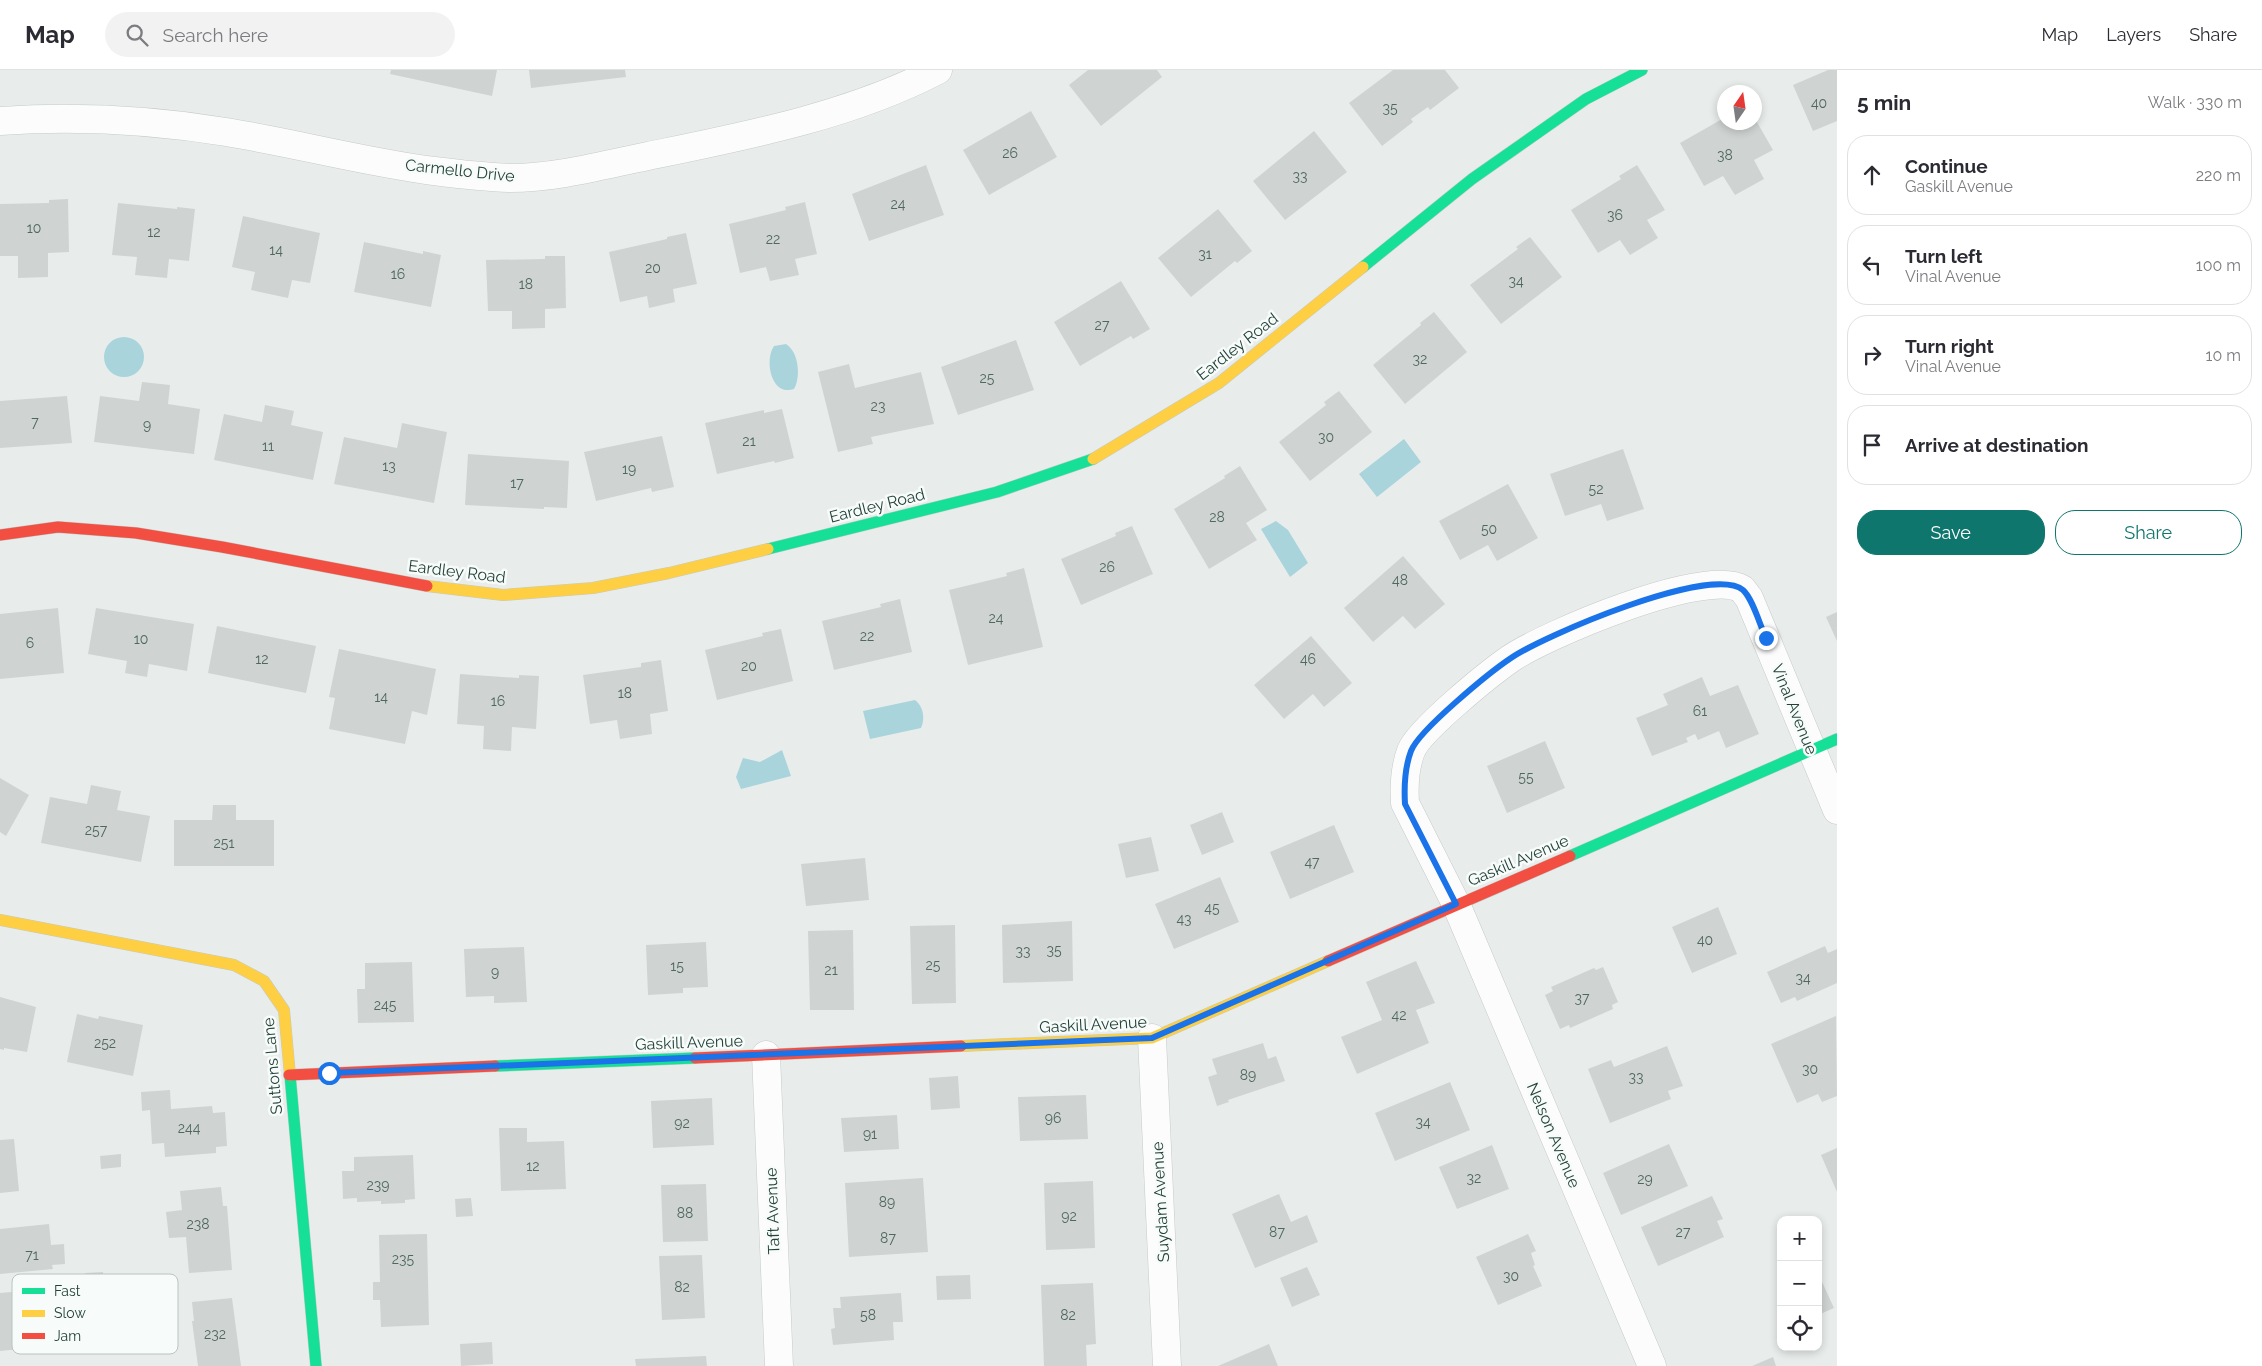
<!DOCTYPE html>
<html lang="en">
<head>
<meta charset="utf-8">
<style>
	:root { --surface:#fff; --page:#f2f2f3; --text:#2b2b33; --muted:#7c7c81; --line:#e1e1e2; --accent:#0f766e }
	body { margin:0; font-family:Raleway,sans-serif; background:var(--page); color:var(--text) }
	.controls { position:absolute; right:15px; bottom:15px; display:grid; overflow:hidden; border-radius:10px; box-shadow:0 2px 8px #0003 }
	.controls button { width:45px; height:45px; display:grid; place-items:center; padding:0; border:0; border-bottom:1px solid var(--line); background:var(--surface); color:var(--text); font:25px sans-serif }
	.compass { position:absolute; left:1717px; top:15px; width:45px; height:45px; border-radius:50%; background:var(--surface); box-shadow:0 2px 8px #0003; rotate:13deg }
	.stop { position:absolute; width:15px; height:15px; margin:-11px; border:4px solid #1a73e8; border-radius:50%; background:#fff }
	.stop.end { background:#1a73e8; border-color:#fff; box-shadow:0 1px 5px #0008 }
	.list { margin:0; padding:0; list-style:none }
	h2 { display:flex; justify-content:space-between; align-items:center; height:65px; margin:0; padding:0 20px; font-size:21px }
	h2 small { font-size:16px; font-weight:400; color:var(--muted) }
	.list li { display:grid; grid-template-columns:32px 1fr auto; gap:15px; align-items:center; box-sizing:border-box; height:80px; margin:0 10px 10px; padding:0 10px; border:1px solid var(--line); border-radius:20px }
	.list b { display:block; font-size:19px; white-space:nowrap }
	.list p { margin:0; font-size:16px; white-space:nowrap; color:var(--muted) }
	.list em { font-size:16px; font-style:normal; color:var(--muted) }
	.actions { display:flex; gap:10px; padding:15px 20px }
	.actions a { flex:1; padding:11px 0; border:1px solid var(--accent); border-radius:20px; text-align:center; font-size:18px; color:var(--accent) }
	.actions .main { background:var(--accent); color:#fff }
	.icon { flex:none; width:28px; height:28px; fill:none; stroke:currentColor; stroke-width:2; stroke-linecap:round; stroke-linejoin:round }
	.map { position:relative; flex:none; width:1837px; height:1296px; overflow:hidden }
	header { display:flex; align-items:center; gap:30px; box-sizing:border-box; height:70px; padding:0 25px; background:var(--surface); border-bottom:1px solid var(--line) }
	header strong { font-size:24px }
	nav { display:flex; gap:28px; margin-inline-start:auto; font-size:18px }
	.search { width:350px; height:45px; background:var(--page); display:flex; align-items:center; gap:12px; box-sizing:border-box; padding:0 18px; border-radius:28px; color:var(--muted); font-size:19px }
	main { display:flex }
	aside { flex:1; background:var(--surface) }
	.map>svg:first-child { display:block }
</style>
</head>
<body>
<header>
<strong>Map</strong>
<div class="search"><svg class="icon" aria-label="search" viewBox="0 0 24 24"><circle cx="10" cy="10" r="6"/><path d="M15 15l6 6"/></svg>Search here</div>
<nav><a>Map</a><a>Layers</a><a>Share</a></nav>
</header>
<main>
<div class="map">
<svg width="1837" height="1296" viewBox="0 0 1837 1296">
	<rect width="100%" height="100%" fill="#e8edeb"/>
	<path fill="#a9d4db" d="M104 287a20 20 0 1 1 40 0a20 20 0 1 1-40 0Z
		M 786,274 C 799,282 801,307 794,319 C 771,327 764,290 774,276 Z
		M 1404,369 L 1421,392 L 1377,427 L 1359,404 Z
		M 1276,451 L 1288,460 L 1308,493 L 1290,507 L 1261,459 Z
		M 915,630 C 924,637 925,649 921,658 L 870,669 L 863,641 Z
		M 782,680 L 791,706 L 741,719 L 736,707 L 743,688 L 760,692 Z"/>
	<path fill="#cfd4d2" d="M 391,0 L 497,0 L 492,26 L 390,4 Z
		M 529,0 L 625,0 L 626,7 L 531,18 Z
		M 1088,0 L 1157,0 L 1162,7 L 1101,56 L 1069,15 Z
		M 1393,0 L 1445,0 L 1459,18 L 1430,40 L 1428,37 L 1411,49 L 1413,52 L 1382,76 L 1349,33 Z
		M 1828,0 L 1837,0 L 1837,51 L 1813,61 L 1793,15 Z
		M 1031,41 L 1057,87 L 989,125 L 963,80 Z
		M 1754,47 L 1773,80 L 1754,90 L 1764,109 L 1735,125 L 1723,106 L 1704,116 L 1680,73 L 1724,48 L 1724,52 L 1754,52 Z
		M 1314,61 L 1347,102 L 1285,150 L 1253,111 Z
		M 926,95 L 944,145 L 869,171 L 852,124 Z
		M 1637,95 L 1665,140 L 1647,150 L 1658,168 L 1630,185 L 1620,170 L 1598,183 L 1571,140 L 1621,109 L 1619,106 Z
		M 68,129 L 69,182 L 48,183 L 48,207 L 18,208 L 18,186 L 0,186 L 0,134 L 49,133 L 49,130 Z
		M 805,132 L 817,184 L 795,189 L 799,205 L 770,211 L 766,197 L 740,203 L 729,154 L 786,140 L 785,137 Z
		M 118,133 L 177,139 L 177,137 L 195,139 L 189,191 L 169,189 L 167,208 L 135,205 L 137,187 L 112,185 Z
		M 1218,139 L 1252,181 L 1237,193 L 1235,191 L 1191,227 L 1158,188 Z
		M 243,146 L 320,163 L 310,213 L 292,210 L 288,228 L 251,220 L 255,202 L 232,197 Z
		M 686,163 L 697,214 L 673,219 L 675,232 L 649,238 L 647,226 L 620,232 L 609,182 L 667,169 L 667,167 Z
		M 1530,167 L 1562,207 L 1501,254 L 1470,215 L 1518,179 L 1516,177 Z
		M 364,172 L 423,184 L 423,181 L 441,185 L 431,237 L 354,222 Z
		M 545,186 L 565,186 L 566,238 L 545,239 L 545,258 L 512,259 L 512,241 L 488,241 L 486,190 L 545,189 Z
		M 1121,211 L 1150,259 L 1133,269 L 1131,266 L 1080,296 L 1054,252 Z
		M 1434,242 L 1467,282 L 1405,334 L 1373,295 L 1421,255 L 1420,253 Z
		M 1016,270 L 1034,320 L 958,345 L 941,297 Z
		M 849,294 L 855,318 L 921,302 L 934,354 L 871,367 L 873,374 L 838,382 L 818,302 Z
		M 142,312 L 170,315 L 168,334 L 200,339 L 194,384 L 94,372 L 100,326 L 139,331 Z
		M 1339,321 L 1372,362 L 1310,411 L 1279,372 L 1326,335 L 1324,332 Z
		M 67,326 L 72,373 L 0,378 L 0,331 Z
		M 265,335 L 294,341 L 291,355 L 323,362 L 313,410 L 214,390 L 224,344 L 262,352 Z
		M 782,339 L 794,388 L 775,393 L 774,391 L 717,404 L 705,353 L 764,340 L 764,343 Z
		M 402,353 L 447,362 L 434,433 L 334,414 L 344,367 L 397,378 Z
		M 662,366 L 674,417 L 652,422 L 651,418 L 596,431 L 584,382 Z
		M 1623,379 L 1644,439 L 1607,451 L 1601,434 L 1565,446 L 1550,404 Z
		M 468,384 L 569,391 L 567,438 L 544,437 L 544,439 L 465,435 Z
		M 1240,396 L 1267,440 L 1246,453 L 1257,470 L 1209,499 L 1174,439 L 1225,408 L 1224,406 Z
		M 1508,414 L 1538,468 L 1497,491 L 1488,475 L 1460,490 L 1439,451 Z
		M 1132,456 L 1153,504 L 1081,535 L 1061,489 L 1116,466 L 1115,463 Z
		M 1403,486 L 1445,534 L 1415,559 L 1403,546 L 1373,572 L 1344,538 Z
		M 1024,498 L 1043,577 L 968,595 L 949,520 L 1007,506 L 1006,503 Z
		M 900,529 L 912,582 L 834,600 L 822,551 L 881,537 L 880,534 Z
		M 58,538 L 64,603 L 0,609 L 0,544 Z
		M 96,538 L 194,554 L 187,601 L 149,594 L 147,607 L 125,603 L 127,591 L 88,584 Z
		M 1837,542 L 1837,571 L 1826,547 Z
		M 217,556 L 316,576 L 306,623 L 208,603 Z
		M 781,559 L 793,611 L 717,630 L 705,580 L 763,566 L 762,563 Z
		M 1311,566 L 1352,613 L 1324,637 L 1313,624 L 1284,649 L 1254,615 Z
		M 339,579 L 436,599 L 427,645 L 412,641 L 405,674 L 329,659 L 335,628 L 329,627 Z
		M 661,590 L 668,641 L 650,644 L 652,664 L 620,669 L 617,650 L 590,654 L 583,605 L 641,597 L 641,593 Z
		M 460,604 L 519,608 L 519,605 L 539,606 L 536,659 L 512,657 L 511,681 L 483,679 L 484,656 L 457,654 Z
		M 1702,607 L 1710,626 L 1738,615 L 1759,664 L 1726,678 L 1719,661 L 1698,670 L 1695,664 L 1686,668 L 1688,672 L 1652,686 L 1636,648 L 1668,635 L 1663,624 Z
		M 1545,671 L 1565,718 L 1507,743 L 1487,696 Z
		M 0,708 L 29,725 L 6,766 L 0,762 Z
		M 91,715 L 121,721 L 117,740 L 150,746 L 141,792 L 41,773 L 50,727 L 87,734 Z
		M 213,735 L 236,735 L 236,750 L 274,750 L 274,796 L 174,796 L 174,750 L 212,750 Z
		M 1222,742 L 1234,772 L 1202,785 L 1190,755 Z
		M 1334,755 L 1354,802 L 1290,829 L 1270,782 Z
		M 1151,767 L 1159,801 L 1126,808 L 1118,774 Z
		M 865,788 L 869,830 L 806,836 L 801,794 Z
		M 1220,807 L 1239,852 L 1174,879 L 1155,834 Z
		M 1718,837 L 1737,884 L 1692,903 L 1672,857 Z
		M 1072,851 L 1073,911 L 1003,913 L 1002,855 Z
		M 955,855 L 956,933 L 912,934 L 910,856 Z
		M 853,860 L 854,940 L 810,940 L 808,861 Z
		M 706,872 L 708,917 L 683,918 L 683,923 L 648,925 L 646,875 Z
		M 1825,876 L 1828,883 L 1837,879 L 1837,913 L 1797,931 L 1795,927 L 1781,933 L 1767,902 Z
		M 524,877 L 527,932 L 494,933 L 494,926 L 466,927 L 464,879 Z
		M 1416,891 L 1435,933 L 1416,940 L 1429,973 L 1357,1004 L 1341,967 L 1382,950 L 1366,912 Z
		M 412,892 L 414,952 L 358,953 L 357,919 L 365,919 L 365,893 Z
		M 1603,897 L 1618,932 L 1612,935 L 1613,939 L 1570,958 L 1569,955 L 1560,959 L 1545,925 L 1553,921 L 1551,917 L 1594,898 L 1596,900 Z
		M 0,927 L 36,937 L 27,982 L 4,978 L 4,980 L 0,979 Z
		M 77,944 L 98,949 L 99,946 L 143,955 L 133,1006 L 67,992 Z
		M 1836,946 L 1837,1026 L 1822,1032 L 1818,1024 L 1797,1033 L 1771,974 Z
		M 1263,973 L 1268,989 L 1276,986 L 1285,1011 L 1228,1030 L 1229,1032 L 1217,1036 L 1208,1007 L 1217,1004 L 1212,989 Z
		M 1667,976 L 1683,1016 L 1668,1021 L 1671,1029 L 1610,1053 L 1588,999 L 1611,990 L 1614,997 Z
		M 958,1006 L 960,1038 L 931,1040 L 929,1008 Z
		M 1450,1012 L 1470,1060 L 1395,1091 L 1375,1043 Z
		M 170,1020 L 171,1039 L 212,1036 L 213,1043 L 225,1042 L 227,1076 L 216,1077 L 216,1083 L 165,1087 L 164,1073 L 152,1074 L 150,1040 L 142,1041 L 141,1022 Z
		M 1086,1025 L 1088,1069 L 1020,1071 L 1018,1027 Z
		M 712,1028 L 714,1075 L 653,1078 L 651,1031 Z
		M 897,1045 L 899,1079 L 844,1082 L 841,1048 Z
		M 499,1058 L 527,1058 L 527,1072 L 564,1071 L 566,1119 L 501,1121 Z
		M 14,1069 L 19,1121 L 0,1123 L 0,1070 Z
		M 1669,1074 L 1688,1116 L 1621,1145 L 1603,1103 Z
		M 1492,1075 L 1509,1119 L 1457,1139 L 1439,1097 Z
		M 1837,1078 L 1837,1122 L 1821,1085 Z
		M 121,1084 L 121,1097 L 101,1099 L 100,1086 Z
		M 413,1085 L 415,1129 L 405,1130 L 405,1133 L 381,1134 L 381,1131 L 357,1132 L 357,1128 L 343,1129 L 342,1101 L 354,1101 L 354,1087 Z
		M 923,1108 L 928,1182 L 849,1187 L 845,1113 Z
		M 1093,1111 L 1095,1178 L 1046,1180 L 1044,1113 Z
		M 706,1114 L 708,1171 L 663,1172 L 661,1115 Z
		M 221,1117 L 223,1136 L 227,1136 L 232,1200 L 189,1203 L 186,1167 L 169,1168 L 166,1142 L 182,1140 L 180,1121 Z
		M 1279,1124 L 1291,1152 L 1307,1145 L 1318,1172 L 1255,1198 L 1232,1144 Z
		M 1712,1126 L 1723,1149 L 1717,1151 L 1724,1167 L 1658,1196 L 1641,1157 Z
		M 471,1128 L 473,1146 L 456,1147 L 455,1129 Z
		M 49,1154 L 51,1175 L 64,1174 L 65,1194 L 52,1195 L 53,1199 L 0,1204 L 0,1159 Z
		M 427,1164 L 429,1255 L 381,1257 L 380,1230 L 373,1230 L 373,1212 L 380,1212 L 379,1165 Z
		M 1528,1164 L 1536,1181 L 1531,1183 L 1535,1195 L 1533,1196 L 1542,1216 L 1498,1235 L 1476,1187 Z
		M 702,1185 L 705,1248 L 662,1250 L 659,1186 Z
		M 1307,1197 L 1320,1225 L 1292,1237 L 1280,1208 Z
		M 103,1202 L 104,1226 L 87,1227 L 85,1203 Z
		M 1818,1203 L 1834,1238 L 1818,1245 Z
		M 970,1205 L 971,1229 L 937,1230 L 936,1206 Z
		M 1093,1213 L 1096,1274 L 1086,1275 L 1087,1296 L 1044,1296 L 1041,1215 Z
		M 34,1220 L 39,1277 L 0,1281 L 0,1223 Z
		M 901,1223 L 903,1252 L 893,1252 L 894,1270 L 833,1275 L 831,1259 L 835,1258 L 833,1238 L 841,1238 L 840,1227 Z
		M 232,1228 L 241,1296 L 198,1296 L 192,1251 L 194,1251 L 192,1232 Z
		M 492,1272 L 493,1294 L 461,1296 L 460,1274 Z
		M 1269,1274 L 1278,1296 L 1218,1296 Z
		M 706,1286 L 707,1296 L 636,1296 L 635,1289 Z
		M 1773,1287 L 1776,1296 L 1752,1296 Z"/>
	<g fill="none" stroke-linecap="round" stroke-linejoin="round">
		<defs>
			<path id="street" d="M 0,51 C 74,46 152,50 226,62 C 295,73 364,92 434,101 C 458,104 485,107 510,108 C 557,108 603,95 648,86 C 745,66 850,46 938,0
				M 1152,968 L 1167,1296
				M 766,985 L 779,1296
				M 1652,1296 L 1456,834 L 1405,733 C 1404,717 1405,697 1411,681 C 1419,660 1490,603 1510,589 C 1545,565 1705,497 1742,519 C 1744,521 1747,526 1749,528 L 1837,740"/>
			<path id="fast" d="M 1363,197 L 1472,109 L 1586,29 L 1642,0
				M 768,479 L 997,422 L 1093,389
				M 1570,786 L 1837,669
				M 495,996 L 695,988
				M 290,1005 L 316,1296"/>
			<path id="slow" d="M 1093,389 L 1219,313 L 1363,197
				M 427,516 L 503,525 L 593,518 L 669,503 L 768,479
				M 0,850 L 234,895 L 264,911 L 284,940 L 290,1005
				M 961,976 L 1152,968 L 1328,891"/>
			<path id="jam" d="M 0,465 L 58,457 L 136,463 L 222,477 L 427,516
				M 1328,891 L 1570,786
				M 695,988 L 961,976
				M 289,1005 L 495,996"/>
		</defs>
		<use href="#street" stroke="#c5cac8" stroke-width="29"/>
		<use href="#fast" stroke="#c3cbc8" stroke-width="12"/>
		<use href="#slow" stroke="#c3cbc8" stroke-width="12"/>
		<use href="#jam" stroke="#c3cbc8" stroke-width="12"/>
		<use href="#street" stroke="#fcfcfc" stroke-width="28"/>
		<use href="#fast" stroke="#16e098" stroke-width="11"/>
		<use href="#slow" stroke="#ffcf43" stroke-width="11"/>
		<use href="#jam" stroke="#f24e42" stroke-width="11"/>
	</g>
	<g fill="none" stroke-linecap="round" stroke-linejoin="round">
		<path stroke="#1a73e8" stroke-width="6" d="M 329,1003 L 1152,968 L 1456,834 L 1405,734 C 1404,717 1405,697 1411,681 C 1419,660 1490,602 1511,588 C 1543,566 1711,494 1743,520 C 1753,529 1760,556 1766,568"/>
	</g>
	<g text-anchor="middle" stroke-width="5" stroke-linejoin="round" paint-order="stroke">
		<g font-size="14" fill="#506761">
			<text x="1819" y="38">40</text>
			<text x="1390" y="43">35</text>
			<text x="1010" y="88">26</text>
			<text x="1725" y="90">38</text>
			<text x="1300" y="111">33</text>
			<text x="898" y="139">24</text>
			<text x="1615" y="150">36</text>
			<text x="34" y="163">10</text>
			<text x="154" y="167">12</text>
			<text x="773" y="174">22</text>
			<text x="276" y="185">14</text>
			<text x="1205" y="189">31</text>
			<text x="653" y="203">20</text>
			<text x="398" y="209">16</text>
			<text x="1516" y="216">34</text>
			<text x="526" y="219">18</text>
			<text x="1102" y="260">27</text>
			<text x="1420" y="294">32</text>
			<text x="987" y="313">25</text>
			<text x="878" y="341">23</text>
			<text x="35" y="357">7</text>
			<text x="147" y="360">9</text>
			<text x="1326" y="372">30</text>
			<text x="749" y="376">21</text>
			<text x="268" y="381">11</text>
			<text x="389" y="401">13</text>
			<text x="629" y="404">19</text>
			<text x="517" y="418">17</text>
			<text x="1596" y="424">52</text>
			<text x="1217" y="452">28</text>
			<text x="1489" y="464">50</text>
			<text x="1107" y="502">26</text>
			<text x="1400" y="515">48</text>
			<text x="996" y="553">24</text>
			<text x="867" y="571">22</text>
			<text x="141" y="574">10</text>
			<text x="30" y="578">6</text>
			<text x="262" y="594">12</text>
			<text x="1308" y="594">46</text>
			<text x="749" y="601">20</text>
			<text x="625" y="628">18</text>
			<text x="381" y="632">14</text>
			<text x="498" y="636">16</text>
			<text x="1700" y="646">61</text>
			<text x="1526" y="712">55</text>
			<text x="96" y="765">257</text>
			<text x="224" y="778">251</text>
			<text x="1312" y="797">47</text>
			<text x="1212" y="843">45</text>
			<text x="1184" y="854">43</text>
			<text x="1705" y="875">40</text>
			<text x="1054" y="885">35</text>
			<text x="1023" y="886">33</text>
			<text x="933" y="900">25</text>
			<text x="677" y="901">15</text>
			<text x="831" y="905">21</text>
			<text x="495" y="907">9</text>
			<text x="1803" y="913">34</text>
			<text x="1582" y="933">37</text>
			<text x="385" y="940">245</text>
			<text x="1399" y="950">42</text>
			<text x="105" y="978">252</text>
			<text x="1810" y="1004">30</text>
			<text x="1248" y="1010">89</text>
			<text x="1636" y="1012">33</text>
			<text x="1053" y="1053">96</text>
			<text x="1423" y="1057">34</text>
			<text x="682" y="1058">92</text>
			<text x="189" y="1063">244</text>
			<text x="870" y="1069">91</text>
			<text x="533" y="1101">12</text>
			<text x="1474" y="1113">32</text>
			<text x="1645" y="1114">29</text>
			<text x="378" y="1120">239</text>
			<text x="887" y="1137">89</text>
			<text x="685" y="1148">88</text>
			<text x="1069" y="1151">92</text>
			<text x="198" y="1159">238</text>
			<text x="1277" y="1167">87</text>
			<text x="1683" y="1167">27</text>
			<text x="888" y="1173">87</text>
			<text x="32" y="1190">71</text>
			<text x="403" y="1194">235</text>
			<text x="1511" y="1211">30</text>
			<text x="682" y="1222">82</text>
			<text x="868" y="1250">58</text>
			<text x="1068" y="1250">82</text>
			<text x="215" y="1269">232</text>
		</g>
		<g font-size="16" fill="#24423a" stroke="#f7fbf9">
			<text transform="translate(460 100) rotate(6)" y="6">Carmello Drive</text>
			<text transform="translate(1237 276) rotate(-38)" y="6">Eardley Road</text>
			<text transform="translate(877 435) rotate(-14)" y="6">Eardley Road</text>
			<text transform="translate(457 501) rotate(7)" y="6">Eardley Road</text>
			<text transform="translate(1795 639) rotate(68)" y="6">Vinal Avenue</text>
			<text transform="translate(1518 790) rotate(-23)" y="6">Gaskill Avenue</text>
			<text transform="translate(1093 954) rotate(-3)" y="6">Gaskill Avenue</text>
			<text transform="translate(689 972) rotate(-2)" y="6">Gaskill Avenue</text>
			<text transform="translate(272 996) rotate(-95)" y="6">Suttons Lane</text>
			<text transform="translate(1554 1065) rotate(67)" y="6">Nelson Avenue</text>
			<text transform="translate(1160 1132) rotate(-93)" y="6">Suydam Avenue</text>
			<text transform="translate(772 1141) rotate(-92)" y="6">Taft Avenue</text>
		</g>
	</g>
	<rect x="12" y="1204" width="166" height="80" rx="8" fill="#f7fbf9" stroke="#b8c4c0" stroke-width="1"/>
	<rect x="22" y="1218" width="23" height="6" fill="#16e098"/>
	<rect x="22" y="1240" width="23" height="7" fill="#ffcf43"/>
	<rect x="22" y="1263" width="23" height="6" fill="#f24e42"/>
	<g font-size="14" fill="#24423a">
		<text x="54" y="1226">Fast</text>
		<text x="54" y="1248">Slow</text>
		<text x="54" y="1271">Jam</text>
	</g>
</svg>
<div class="controls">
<button>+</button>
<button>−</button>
<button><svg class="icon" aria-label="locate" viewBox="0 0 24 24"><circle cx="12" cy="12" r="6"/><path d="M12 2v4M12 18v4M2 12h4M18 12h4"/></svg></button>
</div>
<svg class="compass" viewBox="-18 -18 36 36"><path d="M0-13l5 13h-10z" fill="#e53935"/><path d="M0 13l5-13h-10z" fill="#7c7c81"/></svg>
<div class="stop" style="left:329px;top:1003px"></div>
<div class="stop end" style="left:1766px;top:568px"></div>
</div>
<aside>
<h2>5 min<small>Walk · 330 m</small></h2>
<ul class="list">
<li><svg class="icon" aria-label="ahead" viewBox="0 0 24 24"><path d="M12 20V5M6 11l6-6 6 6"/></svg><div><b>Continue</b><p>Gaskill Avenue</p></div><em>220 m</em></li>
<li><svg class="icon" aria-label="left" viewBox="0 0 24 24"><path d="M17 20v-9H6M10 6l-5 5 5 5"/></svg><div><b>Turn left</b><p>Vinal Avenue</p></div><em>100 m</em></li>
<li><svg class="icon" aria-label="right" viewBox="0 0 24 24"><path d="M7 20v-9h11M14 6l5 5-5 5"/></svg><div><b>Turn right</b><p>Vinal Avenue</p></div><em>10 m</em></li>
<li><svg class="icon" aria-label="arrive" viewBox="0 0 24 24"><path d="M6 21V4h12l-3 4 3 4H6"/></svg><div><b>Arrive at destination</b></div></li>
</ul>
<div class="actions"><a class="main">Save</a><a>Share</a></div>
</aside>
</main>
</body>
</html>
